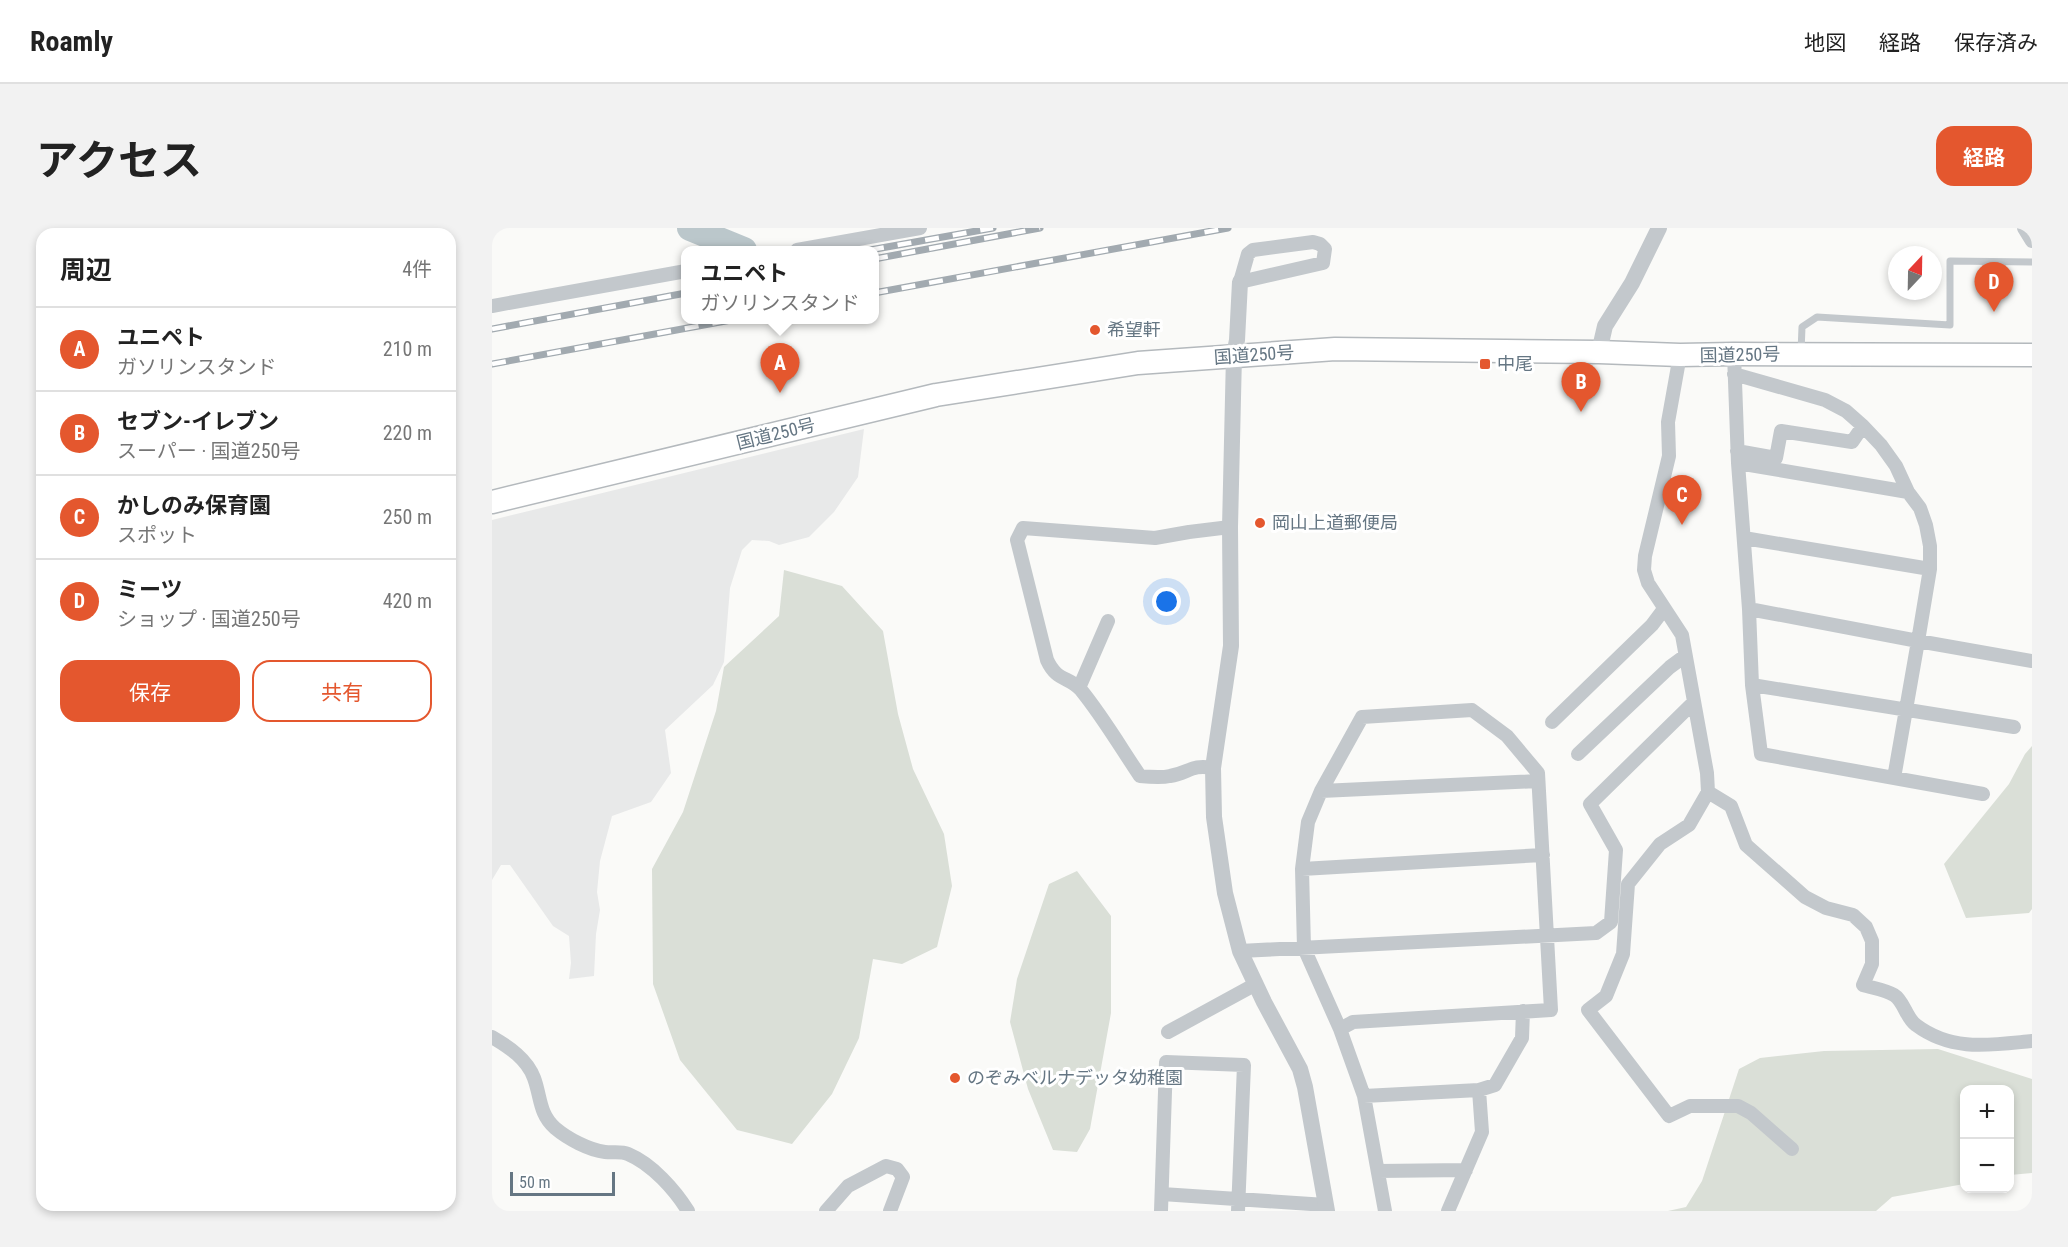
<!DOCTYPE html>
<html lang="ja">
<head>
<meta charset="utf-8">
<style>
	:root { --surface:#fff; --page:#f2f2f2; --text:#222; --muted:#767676; --line:#e0e0e0; --accent:#e4572e }
	body { margin:0; font-family:"Roboto Condensed","Noto Sans JP",sans-serif; background:var(--page); color:var(--text) }
	.controls { position:absolute; right:18px; bottom:18px; display:grid; overflow:hidden; border-radius:12px; box-shadow:0 3px 9px #0003 }
	.controls button { width:54px; height:54px; display:grid; place-items:center; padding:0; border:0; border-bottom:2px solid var(--line); background:var(--surface); color:var(--text); font:30px sans-serif }
	.compass { position:absolute; left:1396px; top:18px; width:54px; height:54px; border-radius:50%; background:var(--surface); box-shadow:0 3px 9px #0003; rotate:22deg }
	.scale { position:absolute; left:18px; bottom:15px; width:105px; box-sizing:border-box; padding-left:6px; border:3px solid #657683; border-top:0; font-size:16px; line-height:21px; white-space:nowrap; color:#657683; -webkit-text-stroke:4px #fff; paint-order:stroke }
	.you { position:absolute; left:675px; top:374px; width:21px; height:21px; margin:-15px; border:4px solid #fff; border-radius:50%; background:#1a73e8; box-shadow:0 0 0 9px #1a73e833 }
	.badge { display:grid; place-items:center; width:39px; height:39px; border-radius:50%; background:var(--accent); color:#fff; font-size:20px; font-weight:700 }
	.pin { position:absolute; translate:-50% -50px; filter:drop-shadow(0 2px 3px #0008) }
	.pin::after { content:''; position:absolute; top:32px; width:21px; height:18px; background:inherit; clip-path:polygon(0 0,100% 0,50% 100%) }
	.popup { position:absolute; left:189px; top:18px; width:198px; height:78px; box-sizing:border-box; display:grid; place-content:center; border-radius:12px; background:var(--surface); filter:drop-shadow(0 2px 4px #0005); font-size:20px; white-space:nowrap; color:var(--muted) }
	.popup b { font-size:22px; color:var(--text) }
	.popup::after { content:''; position:absolute; left:50%; top:100%; margin-left:-12px; border:12px solid transparent; border-top-color:var(--surface) }
	.list { margin:0; padding:0; list-style:none }
	h2 { display:flex; justify-content:space-between; align-items:center; height:78px; margin:0; padding:0 24px; font-size:26px }
	h2 small { font-size:20px; font-weight:400; color:var(--muted) }
	.list li { display:grid; grid-template-columns:39px 1fr auto; gap:18px; align-items:center; box-sizing:border-box; height:84px; padding:0 24px; border-top:2px solid var(--line) }
	.list b { display:block; font-size:22px; white-space:nowrap }
	.list p { margin:0; font-size:20px; white-space:nowrap; color:var(--muted) }
	.list em { font-size:20px; font-style:normal; color:var(--muted) }
	.actions { display:flex; gap:12px; padding:18px 24px }
	.actions a { flex:1; padding:14px 0; border:2px solid var(--accent); border-radius:18px; text-align:center; font-size:21px; color:var(--accent) }
	.actions .main { background:var(--accent); color:#fff }
	.map { position:relative; flex:none; width:1540px; height:983px; overflow:hidden; border-radius:18px }
	header { display:flex; align-items:center; gap:36px; box-sizing:border-box; height:84px; padding:0 30px; background:var(--surface); border-bottom:2px solid var(--line) }
	header strong { font-size:28px }
	nav { display:flex; gap:33px; margin-inline-start:auto; font-size:21px }
	.intro { display:flex; align-items:center; justify-content:space-between; box-sizing:border-box; height:144px; padding:0 36px }
	h1 { margin:0; font-size:42px }
	.button { padding:15px 27px; border-radius:18px; background:var(--accent); color:#fff; font-size:21px; font-weight:700 }
	main { display:flex; gap:36px; padding:0 36px }
	aside { flex:1; background:var(--surface); border-radius:18px; box-shadow:0 3px 9px #0003 }
	.map>svg:first-child { display:block }
</style>
</head>
<body>
<header>
<strong>Roamly</strong>
<nav><a>地図</a><a>経路</a><a>保存済み</a></nav>
</header>
<div class="intro"><h1>アクセス</h1><a class="button">経路</a></div>
<main>
<aside>
<h2>周辺<small>4件</small></h2>
<ul class="list">
<li><span class="badge">A</span><div><b>ユニペト</b><p>ガソリンスタンド</p></div><em>210 m</em></li>
<li><span class="badge">B</span><div><b>セブン-イレブン</b><p>スーパー · 国道250号</p></div><em>220 m</em></li>
<li><span class="badge">C</span><div><b>かしのみ保育園</b><p>スポット</p></div><em>250 m</em></li>
<li><span class="badge">D</span><div><b>ミーツ</b><p>ショップ · 国道250号</p></div><em>420 m</em></li>
</ul>
<div class="actions"><a class="main">保存</a><a>共有</a></div>
</aside>
<div class="map">
<svg width="1540" height="983" viewBox="0 0 1540 983">
	<rect width="100%" height="100%" fill="#fafaf8"/>
	<path fill="#e8e9e9" d="M 372,201 L 366,249 L 342,284 L 317,309 L 287,317 L 277,313 L 260,312 L 250,322 L 238,360 L 232,434 L 221,457 L 173,502 L 179,545 L 159,574 L 120,588 L 108,633 L 105,664 L 108,682 L 104,706 L 102,748 L 77,751 L 79,735 L 77,708 L 61,698 L 18,637 L 9,637 L 0,652 L 0,292 Z"/>
	<path fill="#dadfd7" d="M 292,342 L 350,358 L 391,403 L 406,486 L 421,541 L 452,606 L 460,658 L 445,719 L 410,736 L 381,731 L 367,810 L 340,866 L 300,916 L 245,902 L 188,832 L 161,756 L 160,641 L 191,584 L 224,483 L 232,439 L 287,388 Z
		M 1540,518 L 1540,681 L 1537,685 L 1474,690 L 1452,636 L 1517,556 L 1533,526 Z
		M 585,643 L 619,688 L 619,785 L 598,901 L 585,924 L 561,922 L 536,861 L 518,794 L 525,751 L 557,656 Z
		M 1446,821 L 1540,851 L 1540,945 L 1518,947 L 1518,862 L 1472,862 L 1472,956 L 1400,969 L 1384,983 L 1176,983 L 1194,979 L 1210,953 L 1247,841 L 1268,830 L 1332,823 Z"/>
	<g fill="none" stroke-linecap="round" stroke-linejoin="round">
		<path stroke="#bbc7cb" stroke-width="26" d="M 198,0 L 252,22"/>
		<defs>
			<path id="trunk" d="M 0,274 L 444,167 L 646,135 L 843,121 L 1107,124 L 1188,127 L 1242,126 L 1540,127"/>
		</defs>
		<use href="#trunk" stroke="#b4b9bd" stroke-width="25"/>
		<path stroke="#c3c8cc" stroke-width="7" d="M 1309,124 L 1310,99 L 1325,89 L 1458,97 L 1458,33 L 1540,34"/>
		<path stroke="#c3c8cc" stroke-width="14" d="M 1532,0 L 1540,13
			M 821,14 L 828,16 L 833,21 L 831,35 L 748,54 L 756,26 L 761,22 Z
			M 305,22 L 428,0
			M 0,78 L 194,43
			M 1242,126 L 1246,235 L 1257,381 L 1260,457 L 1269,526 L 1491,566
			M 1188,127 L 1176,194 L 1177,228 L 1153,328 L 1152,342 L 1156,355 L 1190,407 L 1215,545 L 1216,564 L 1197,597 L 1168,616 L 1136,656 L 1131,726 L 1114,768 L 1096,782 L 1177,888 L 1198,878 L 1246,878 L 1259,885 L 1300,921
			M 1242,146 L 1333,172 L 1354,183 L 1371,198 L 1389,217 L 1404,238 L 1416,264 L 1428,280 L 1434,297 L 1438,318 L 1438,341 L 1426,413 L 1540,433
			M 1245,223 L 1284,230 L 1289,203 L 1360,214 L 1371,198
			M 1246,235 L 1416,264
			M 1252,310 L 1438,341
			M 1257,381 L 1426,413 L 1402,550
			M 1260,457 L 1522,499
			M 587,460 L 616,393
			M 1060,494 L 1160,397 L 1172,381
			M 1086,526 L 1178,439 L 1193,428
			M 721,540 C 699,536 697,545 678,548 C 669,550 658,549 648,548 C 629,520 611,489 589,462 C 577,448 565,454 555,432 L 525,312 L 531,300 L 663,310 L 697,304 L 738,299
			M 829,563 L 1046,553
			M 1216,564 L 1239,578 L 1254,617 L 1313,669 L 1334,680 L 1361,687 L 1374,699 L 1380,713 L 1380,736 L 1371,757 C 1381,760 1394,762 1402,767 C 1412,773 1414,790 1424,797 C 1460,824 1498,817 1540,813
			M 810,641 L 1051,627
			M 748,723 L 1104,705 L 1119,694 L 1124,622 L 1098,576 L 1202,474
			M 848,801 L 861,794 L 1059,782 L 1046,545 L 1015,508 L 980,482 L 870,489 L 829,563 L 816,594 L 810,641 L 812,720 L 848,801 L 872,868 L 893,983
			M 676,804 L 764,756
			M 0,809 C 17,819 35,831 42,850 C 49,869 47,886 63,900 C 76,911 97,922 113,924 C 121,925 129,923 136,926 C 160,936 183,962 196,983
			M 872,868 L 987,862
			M 886,943 L 974,942
			M 670,966 L 834,977
			M 334,983 L 356,958 L 394,938 L 405,941 L 411,949 L 398,983
			M 669,983 L 674,834 L 752,837 L 746,983
			M 956,983 L 990,904 L 987,862 L 1003,857 L 1030,810 L 1031,783"/>
		<path stroke="#c3c8cc" stroke-width="16" d="M 748,54 L 745,112 L 742,127 L 738,299 L 739,418 L 721,540 L 722,589 L 733,665 L 748,723 L 772,774 L 808,841 L 813,859 L 835,983
			M 1107,124 L 1113,98 L 1140,55 L 1167,0"/>
		<use href="#trunk" stroke="#fff" stroke-width="22"/>
		<defs>
			<path id="rail" d="M 378,22 L 501,0
				M 382,31 L 548,0
				M 382,65 L 736,0
				M 0,101 L 194,65
				M 0,136 L 239,92"/>
		</defs>
		<use href="#rail" stroke="#a2aab0" stroke-width="7"/>
		<use href="#rail" stroke="#fff" stroke-width="4.5" stroke-dasharray="14" stroke-linecap="butt"/>
	</g>
	<g fill="#e4572e" stroke="#fff" stroke-width="2">
		<circle cx="603" cy="102" r="6"/>
		<rect x="987" y="130" width="12" height="12" rx="3"/>
		<circle cx="768" cy="295" r="6"/>
		<circle cx="463" cy="850" r="6"/>
	</g>
	<g text-anchor="middle" stroke-width="6" stroke-linejoin="round" paint-order="stroke">
		<g font-size="18" fill="#657683" stroke="#fff" text-anchor="start">
			<text x="615" y="108">希望軒</text>
			<text x="1005" y="142">中尾</text>
			<text x="780" y="301">岡山上道郵便局</text>
			<text x="475" y="856">のぞみベルナデッタ幼稚園</text>
		</g>
		<g font-size="18" fill="#657683" stroke="#fff">
			<text transform="translate(762 127) rotate(-4)" y="6">国道250号</text>
			<text transform="translate(1248 127) rotate(-1)" y="6">国道250号</text>
			<text transform="translate(284 206) rotate(-14)" y="6">国道250号</text>
		</g>
	</g>
</svg>
<div class="controls">
<button>+</button>
<button>−</button>
</div>
<svg class="compass" viewBox="-18 -18 36 36"><path d="M0-13l5 13h-10z" fill="#e53935"/><path d="M0 13l5-13h-10z" fill="#767676"/></svg>
<div class="scale">50 m</div>
<div class="you"></div>
<div class="pin badge" style="left:288px;top:165px">A</div>
<div class="popup"><b>ユニペト</b>ガソリンスタンド</div>
<div class="pin badge" style="left:1089px;top:184px">B</div>
<div class="pin badge" style="left:1190px;top:297px">C</div>
<div class="pin badge" style="left:1502px;top:84px">D</div>
</div>
</main>
</body>
</html>
